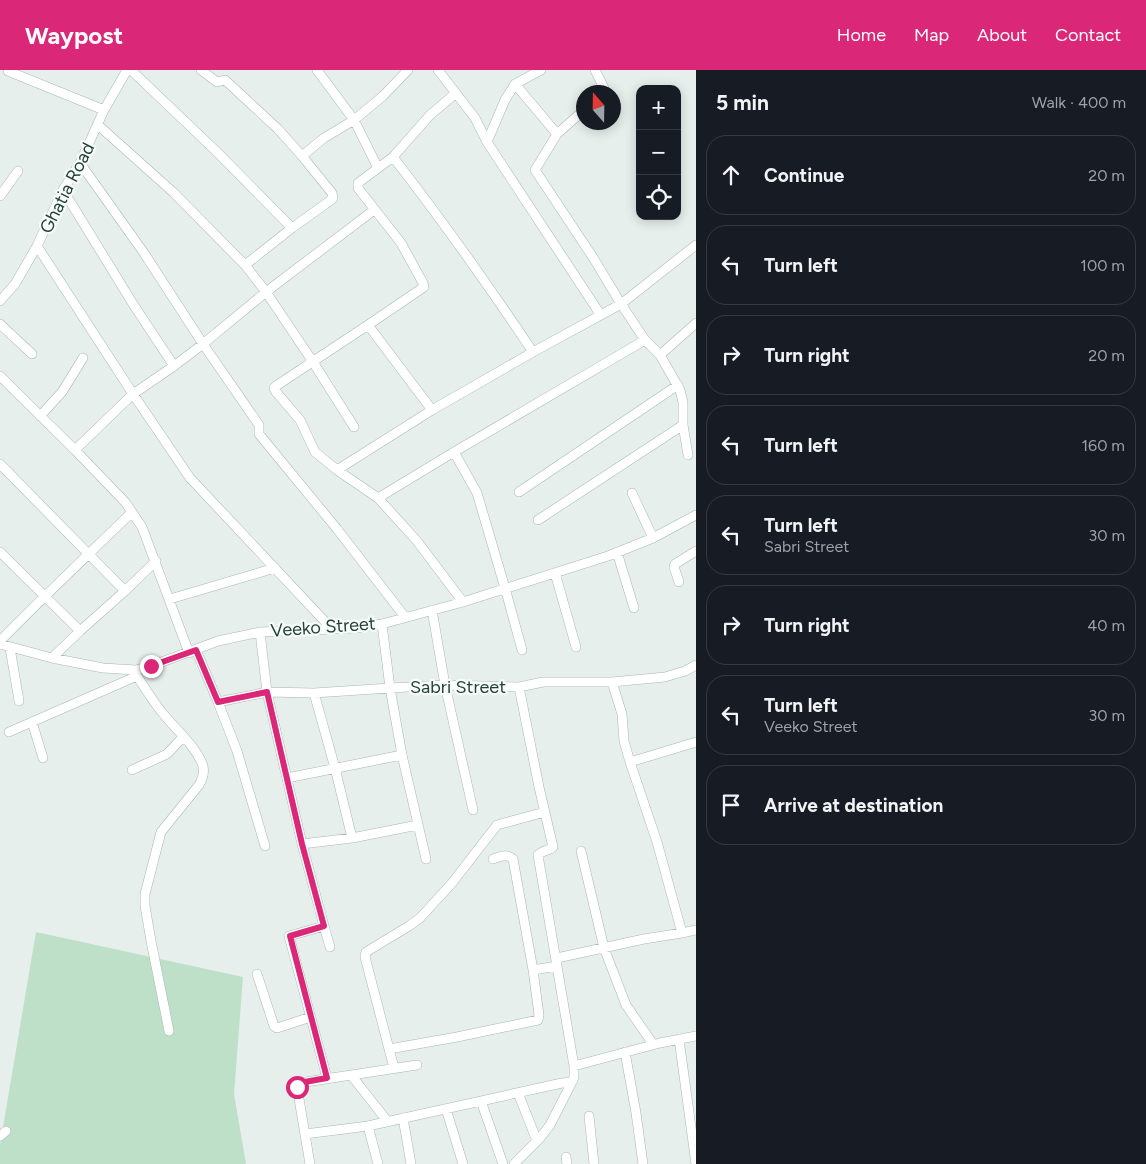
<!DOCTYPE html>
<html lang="en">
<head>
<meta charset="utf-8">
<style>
	:root { --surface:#171b24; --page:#20242c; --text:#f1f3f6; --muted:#9ea1a6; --line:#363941; --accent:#db2777 }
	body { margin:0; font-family:Figtree,sans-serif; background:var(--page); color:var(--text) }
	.controls { position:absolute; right:15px; top:15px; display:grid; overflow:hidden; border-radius:10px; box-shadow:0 2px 12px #0003 }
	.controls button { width:45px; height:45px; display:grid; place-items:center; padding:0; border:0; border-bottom:1px solid var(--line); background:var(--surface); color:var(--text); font:25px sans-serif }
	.compass { position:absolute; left:576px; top:15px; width:45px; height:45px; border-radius:50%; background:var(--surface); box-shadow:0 2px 12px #0003; rotate:340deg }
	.stop { position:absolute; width:15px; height:15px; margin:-11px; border:4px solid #db2777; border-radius:50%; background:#fff }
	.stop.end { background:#db2777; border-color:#fff; box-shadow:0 1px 5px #0008 }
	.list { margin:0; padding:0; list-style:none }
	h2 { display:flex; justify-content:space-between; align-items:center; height:65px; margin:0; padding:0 20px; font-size:21px }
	h2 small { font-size:16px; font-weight:400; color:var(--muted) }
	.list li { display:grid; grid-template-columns:32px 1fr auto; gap:15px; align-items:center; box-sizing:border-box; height:80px; margin:0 10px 10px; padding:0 10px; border:1px solid var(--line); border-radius:20px }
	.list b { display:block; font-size:19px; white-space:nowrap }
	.list p { margin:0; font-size:16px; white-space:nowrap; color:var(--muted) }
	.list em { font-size:16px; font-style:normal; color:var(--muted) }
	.icon { flex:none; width:28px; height:28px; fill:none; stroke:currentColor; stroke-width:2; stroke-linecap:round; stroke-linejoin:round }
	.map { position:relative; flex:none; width:696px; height:1094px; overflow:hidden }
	header { display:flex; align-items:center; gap:30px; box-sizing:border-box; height:70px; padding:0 25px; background:var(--accent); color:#fff }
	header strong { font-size:24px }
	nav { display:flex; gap:28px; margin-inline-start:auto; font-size:18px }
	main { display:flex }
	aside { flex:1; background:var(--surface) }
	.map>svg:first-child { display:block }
</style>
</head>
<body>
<header>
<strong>Waypost</strong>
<nav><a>Home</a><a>Map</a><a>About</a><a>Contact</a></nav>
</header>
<main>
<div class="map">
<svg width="696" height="1094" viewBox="0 0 696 1094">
	<rect width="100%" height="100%" fill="#e6efeb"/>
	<path fill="#bfe0c8" d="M 36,862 L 243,907 L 234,1024 L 246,1094 L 0,1094 L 0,1075 Z"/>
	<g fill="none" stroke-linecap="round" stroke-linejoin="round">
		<defs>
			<path id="minor" d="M 131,0 L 217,82 L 292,158 L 245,195
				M 201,0 L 217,12 L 225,10 L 278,59 L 302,86 L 332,123 L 333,128 L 331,130 L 292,158
				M 317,0 L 354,50 L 378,98
				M 438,0 L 475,48 L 487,72 L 600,244
				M 595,0 L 605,20 L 603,22
				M 8,1 L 104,40
				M 515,14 L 557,64 L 584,40
				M 456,23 L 430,45 L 393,87 L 358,113 L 358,118 L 361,122 L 401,173 L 423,213 L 424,217 L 368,255 L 276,316 L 274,318 L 276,322 L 300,350 L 315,382 L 337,400 L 378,428 L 417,471 L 463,532
				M 98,55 L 174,123 L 245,195 L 266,222 L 313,292 L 354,357
				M 557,64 L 535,100 L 594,189 L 621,234 L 645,270 L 660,285 L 680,320 L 683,332 L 683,355 L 688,385
				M 487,72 L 505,30 L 515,14 L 541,0
				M 302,86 L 324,68 L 354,50 L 383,26 L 408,0
				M 393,87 C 442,150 488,215 533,282
				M 80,93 L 144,183 L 203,274 L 259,355 L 259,364 L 337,459 L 405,547
				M 63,120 L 133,234 L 174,296 L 203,274 L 266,222 L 374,140
				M 0,126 L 18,101
				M 37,176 L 133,324 L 190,408 L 332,559
				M 0,231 L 15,214 L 37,176 L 63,120 L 80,93 L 104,40 L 127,0
				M 0,254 L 32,284
				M 368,255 L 432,340
				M 660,285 L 696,253
				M 0,306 L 75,380 L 125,432 L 142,457 L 189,583
				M 40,346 L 62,322 L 83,288
				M 75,380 L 133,324 L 174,296
				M 454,382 L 477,423 L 505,518 L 522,580
				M 0,394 L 125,521
				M 337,400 L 432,340 L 533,282 L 621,234 L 696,175
				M 519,422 L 678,315
				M 632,423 L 653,468
				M 378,428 L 454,382 L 645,270
				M 538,450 L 683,355
				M 0,482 L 80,561
				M 617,482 L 634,538
				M 555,503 L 576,577
				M 679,512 L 674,497 L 675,494 L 696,481
				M 170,529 L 275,498
				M 432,540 L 445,615 L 473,740
				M 382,554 L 390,618 L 402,685 L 426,789
				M 260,562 L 267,622 L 302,774 L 324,856 L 289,866 L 327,1008
				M 0,571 C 43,527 88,485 132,442
				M 0,574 L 52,588 L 103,598 L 136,600 L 151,596 L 218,571 L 260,562 L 356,558 L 382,554 L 463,532 L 608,486 L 653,468 L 696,445
				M 10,578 L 19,631
				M 196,580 L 218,632 L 237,681 L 265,776
				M 52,588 L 80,561 L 125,521 L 156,491
				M 136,600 L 137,606 C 145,618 152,630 161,641 C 174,658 193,673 202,693 C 205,700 203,708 199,715 L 161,762 L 145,824 L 145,836 L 151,871 L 169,961
				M 612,612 L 622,644 L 624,671 L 630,692 L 657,772 L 682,863
				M 314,623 L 335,698 L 352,768
				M 218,632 L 267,622 L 314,623 L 390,618 L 445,615 L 519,617 L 543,612 L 612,612 L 665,607 L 685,601 L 696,595
				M 32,652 L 43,688
				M 9,662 L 137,606
				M 630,692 L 696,672
				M 132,700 L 167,684 L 183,667
				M 287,708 L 402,685
				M 302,774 L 352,768 L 418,755
				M 581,781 L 604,878 L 626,935 L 653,974
				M 324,856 L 330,877
				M 557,888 L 644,869 L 682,863 L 696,860
				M 533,900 L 557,896
				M 257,904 L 274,956 L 277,958 L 311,947
				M 679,969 L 696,1094
				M 389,979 L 457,967 L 538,950 L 539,945 L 533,900 L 513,789 C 507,783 500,787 493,789
				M 625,982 L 636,1043 L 643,1094
				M 574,996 L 660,973 L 696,966
				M 394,998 L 365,887 L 366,882 L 409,856 L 420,848 L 452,813 L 497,755 L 545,742
				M 351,1005 L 388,1052
				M 518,1023 L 537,1071
				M 481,1031 L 503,1094
				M 446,1039 L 463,1094
				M 589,1046 L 594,1094
				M 403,1048 L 411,1094
				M 368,1056 L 378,1094
				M 305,1064 L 368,1056 L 562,1013 L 572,1012 L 574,1007 L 574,996 L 538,785 C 542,780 549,781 553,777 L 539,717 L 519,617
				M 0,1066 L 6,1061
				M 566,1087 L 567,1094
				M 310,1094 L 297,1017 L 299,1013 L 417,995
				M 514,1094 L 540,1068 L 550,1055 L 572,1012"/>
		</defs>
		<use href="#minor" stroke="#a8b8b2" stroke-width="10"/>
		<use href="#minor" stroke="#fff" stroke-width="9"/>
	</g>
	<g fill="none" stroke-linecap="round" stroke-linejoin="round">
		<path stroke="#db2777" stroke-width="6" d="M 151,596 L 196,580 L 218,632 L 267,622 L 302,774 L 324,856 L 290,866 L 327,1008 L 299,1013 L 297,1017"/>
	</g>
	<g text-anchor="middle" stroke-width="4.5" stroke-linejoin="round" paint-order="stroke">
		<g font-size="18" fill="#24423a" stroke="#f7fbf9">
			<text transform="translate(67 118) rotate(-63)" y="6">Ghatia Road</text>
			<text transform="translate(323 557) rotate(-4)" y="6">Veeko Street</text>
			<text x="458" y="623">Sabri Street</text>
		</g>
	</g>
</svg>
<div class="controls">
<button>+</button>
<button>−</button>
<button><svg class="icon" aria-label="locate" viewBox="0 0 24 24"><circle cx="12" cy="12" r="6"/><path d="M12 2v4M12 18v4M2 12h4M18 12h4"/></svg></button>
</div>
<svg class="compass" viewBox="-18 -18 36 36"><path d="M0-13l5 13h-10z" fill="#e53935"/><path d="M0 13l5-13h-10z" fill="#9ea1a6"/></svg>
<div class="stop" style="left:297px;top:1017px"></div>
<div class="stop end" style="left:151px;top:596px"></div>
</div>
<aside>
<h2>5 min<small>Walk · 400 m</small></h2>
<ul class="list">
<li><svg class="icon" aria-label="ahead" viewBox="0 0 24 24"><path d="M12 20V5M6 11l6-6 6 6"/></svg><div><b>Continue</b></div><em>20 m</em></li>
<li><svg class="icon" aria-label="left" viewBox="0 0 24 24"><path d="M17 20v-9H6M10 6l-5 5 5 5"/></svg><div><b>Turn left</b></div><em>100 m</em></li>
<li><svg class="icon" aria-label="right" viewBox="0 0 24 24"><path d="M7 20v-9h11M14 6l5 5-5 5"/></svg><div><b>Turn right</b></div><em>20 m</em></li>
<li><svg class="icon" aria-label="left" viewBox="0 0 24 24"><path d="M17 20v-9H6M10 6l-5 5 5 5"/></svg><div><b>Turn left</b></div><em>160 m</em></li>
<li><svg class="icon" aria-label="left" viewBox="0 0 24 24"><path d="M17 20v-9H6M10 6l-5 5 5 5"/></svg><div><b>Turn left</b><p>Sabri Street</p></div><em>30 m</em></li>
<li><svg class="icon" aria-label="right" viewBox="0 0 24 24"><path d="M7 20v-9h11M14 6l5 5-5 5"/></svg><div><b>Turn right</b></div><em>40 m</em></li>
<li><svg class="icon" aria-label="left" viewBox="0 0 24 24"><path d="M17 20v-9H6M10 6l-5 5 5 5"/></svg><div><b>Turn left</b><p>Veeko Street</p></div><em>30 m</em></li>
<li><svg class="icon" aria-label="arrive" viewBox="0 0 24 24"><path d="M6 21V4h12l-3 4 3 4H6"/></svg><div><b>Arrive at destination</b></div></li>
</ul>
</aside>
</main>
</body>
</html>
